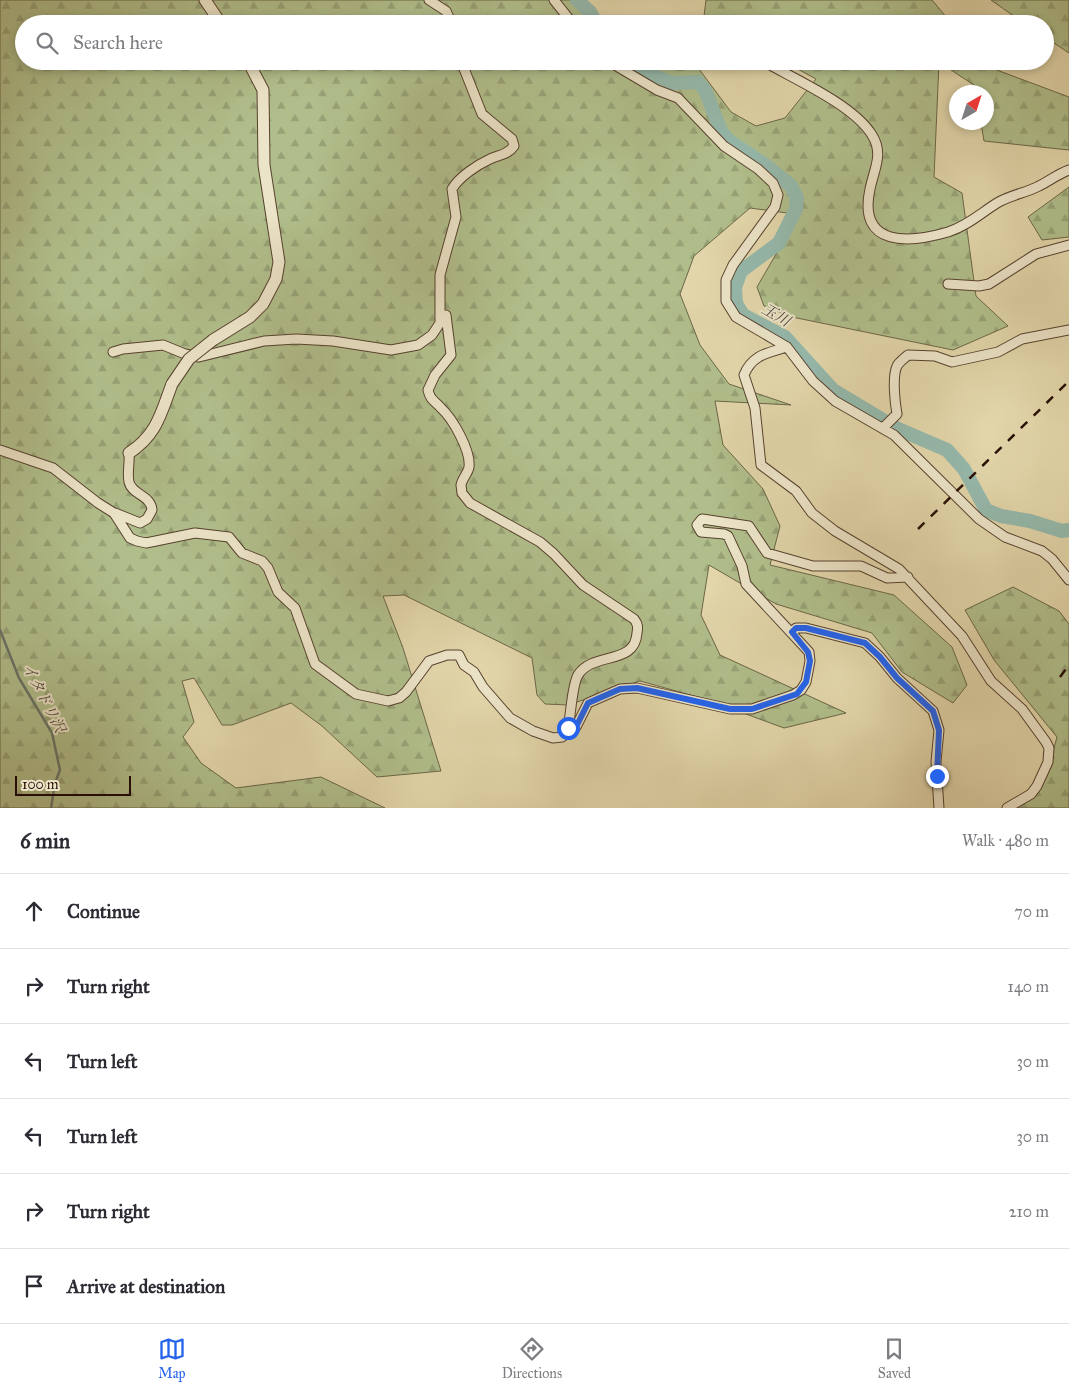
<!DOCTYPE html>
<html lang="en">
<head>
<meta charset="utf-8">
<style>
	:root { --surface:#fff; --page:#f2f2f3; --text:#2b2b33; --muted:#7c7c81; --line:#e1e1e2; --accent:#2563eb }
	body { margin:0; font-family:"IM FELL Great Primer","Noto Serif JP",serif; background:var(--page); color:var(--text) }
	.compass { position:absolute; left:949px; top:85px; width:45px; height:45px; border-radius:50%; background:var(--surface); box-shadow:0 2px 8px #0003; rotate:39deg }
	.scale { position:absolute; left:15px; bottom:12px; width:116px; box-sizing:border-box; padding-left:5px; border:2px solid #290f05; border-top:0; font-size:14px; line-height:18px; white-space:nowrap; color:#290f05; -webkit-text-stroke:4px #ece4c8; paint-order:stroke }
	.stop { position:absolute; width:15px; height:15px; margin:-11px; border:4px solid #2563eb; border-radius:50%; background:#fff }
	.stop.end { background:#2563eb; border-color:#fff; box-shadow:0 1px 5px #0008 }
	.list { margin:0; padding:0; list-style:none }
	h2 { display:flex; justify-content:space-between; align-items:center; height:65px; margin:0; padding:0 20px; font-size:21px }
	h2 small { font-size:16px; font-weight:400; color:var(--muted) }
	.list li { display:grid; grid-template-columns:32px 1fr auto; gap:15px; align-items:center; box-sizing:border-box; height:75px; padding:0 20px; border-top:1px solid var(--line) }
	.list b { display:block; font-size:19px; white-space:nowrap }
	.list em { font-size:16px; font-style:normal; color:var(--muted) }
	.icon { flex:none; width:28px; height:28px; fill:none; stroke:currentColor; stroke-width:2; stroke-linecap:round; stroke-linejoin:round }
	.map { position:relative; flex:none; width:1069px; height:808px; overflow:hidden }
	.search { position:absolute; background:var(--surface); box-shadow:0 2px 8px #0003; left:15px; right:15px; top:15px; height:55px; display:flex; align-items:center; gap:12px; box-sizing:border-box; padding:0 18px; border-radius:28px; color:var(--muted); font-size:19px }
	.sheet { height:515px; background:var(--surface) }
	nav { display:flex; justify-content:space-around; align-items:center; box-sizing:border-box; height:70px; border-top:1px solid var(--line); background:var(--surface); font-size:14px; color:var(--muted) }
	nav a { display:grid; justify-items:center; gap:2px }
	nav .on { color:var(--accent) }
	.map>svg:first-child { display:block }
</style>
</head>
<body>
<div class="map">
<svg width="1069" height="808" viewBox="0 0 1069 808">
	<defs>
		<pattern id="forest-firs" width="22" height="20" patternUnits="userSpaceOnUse" patternTransform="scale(1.25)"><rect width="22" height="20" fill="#b0be8b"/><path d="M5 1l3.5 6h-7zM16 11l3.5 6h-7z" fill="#97a276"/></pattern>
	</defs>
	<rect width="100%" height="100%" fill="#e2d6aa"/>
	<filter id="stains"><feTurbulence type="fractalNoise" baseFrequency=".004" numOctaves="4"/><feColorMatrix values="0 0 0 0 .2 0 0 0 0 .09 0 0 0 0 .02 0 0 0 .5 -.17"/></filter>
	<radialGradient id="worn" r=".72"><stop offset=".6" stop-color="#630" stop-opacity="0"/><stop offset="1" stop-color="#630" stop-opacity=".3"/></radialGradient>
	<path fill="url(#forest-firs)" stroke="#6c6648" d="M 0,0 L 570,0 L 591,22 L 601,24 L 24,24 L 24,61 L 693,61 L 731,112 L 756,126 L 785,118 L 816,79 L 783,61 L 982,61 L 986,66 L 1069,97 L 1069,150 L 984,141 L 981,123 L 986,122 L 986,92 L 977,92 L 977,87 L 939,62 L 934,177 L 962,193 L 976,296 L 1008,326 L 953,350 L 792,317 L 764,306 L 757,287 L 787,235 L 795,214 L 750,208 L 694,256 L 680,294 L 700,345 L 729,384 L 791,405 L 715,401 L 723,445 L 763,489 L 780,526 L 770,565 L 894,595 L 952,647 L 967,685 L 953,703 L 902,672 L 872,633 L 776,604 L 709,565 L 701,615 L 720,655 L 846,713 L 784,728 L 705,699 L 640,681 L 568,705 L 545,704 L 537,695 L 532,658 L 404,595 L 383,596 L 403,648 L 441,771 L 377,777 L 322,726 L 291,703 L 232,725 L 222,725 L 194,678 L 182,681 L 194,722 L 183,737 L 201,763 L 236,788 L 321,777 L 385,808 L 0,808 Z
		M 706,0 L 932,0 L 952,24 L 703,24 Z
		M 991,0 L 1069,0 L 1069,53 L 1045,37 L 1045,24 L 1025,24 Z
		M 1069,187 L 1069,237 L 1042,240 L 1028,217 Z
		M 1013,587 L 1059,611 L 1069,624 L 1069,808 L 1015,808 L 1050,763 L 1057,737 L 994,660 L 965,610 Z"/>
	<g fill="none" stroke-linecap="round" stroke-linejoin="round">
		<path stroke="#6a7569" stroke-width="2.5" d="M 0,630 L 19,678 L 52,733 L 60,770 L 55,783 L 51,808"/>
		<path stroke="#95b9ac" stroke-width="14" d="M 577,0 L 590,12 L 597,24
			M 625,61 L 639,70 L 672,83 L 698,82 L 705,90 L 721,131 L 728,140 L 768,167 L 791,186 L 797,198 L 796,209 L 779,243 L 741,271 L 735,287 L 736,303 L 743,315 L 785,337 L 833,390 L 898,429 L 947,450 L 964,469 L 986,510 L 1001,516 L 1030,521 L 1062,531 L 1069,530"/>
		<defs>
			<path id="minor" d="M 429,0 L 446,11 L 452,24
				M 554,0 L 573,24
				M 608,61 L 657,90 L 678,98 L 724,146 L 758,169 L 773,183 L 778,195 L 775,207 L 733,265 L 726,280 L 726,301 L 736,317 L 787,347 L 813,381 L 835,401 L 894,435 L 979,519 L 1005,537 L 1042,551 L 1052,559 L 1069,580
				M 763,61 C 794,79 854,105 872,135 C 884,154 874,169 870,189 C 857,248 910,243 948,232 C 967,226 981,213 997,203 C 1010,195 1026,193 1039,186 C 1049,181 1058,174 1069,170
				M 948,284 L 979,286 L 989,284 L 1036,254 L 1069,245
				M 446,315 L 451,355 L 435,375 L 428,390 C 430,400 435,401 441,408 C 453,419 471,451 469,467 C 468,473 462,479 461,485 L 462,493 L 470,503 L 540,542 L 554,554 L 583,585 L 634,619 C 638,624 638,627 637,633 C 635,666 593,651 578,675 C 572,685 571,714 568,728 L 570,732
				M 787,347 C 767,353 752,355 744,375 L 755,408 L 761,465 L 796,491 L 812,513 L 835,531 L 899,569 L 962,636 L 991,681 L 1022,709 L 1046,742 L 1049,748 L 1048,762 L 1037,786 L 1031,794 L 1007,808
				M 113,352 L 123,349 L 163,345 L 185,354 L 199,357 L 264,341 L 296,339 L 333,341 L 391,350 L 418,345 L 432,335 L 440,323 L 440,275 L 456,217 L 452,189 C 459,177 477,165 490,159 C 498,155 508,155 514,146 L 512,139 L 482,114 L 461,61
				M 883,428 L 897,414 C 895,403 892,377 897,366 C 899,362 905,358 908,355 L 935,356 L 952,362 L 998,352 L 1022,339 L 1069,330
				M 0,450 L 53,468 L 98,503 L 114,513 L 130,538 L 137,541 L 146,543 L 195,533 L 229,537 L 242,553 L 262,561 L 268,568 L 278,592 L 295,608 L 315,664 L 356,694 L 388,701 L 399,698 L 406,692 L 429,661 L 447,655 L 459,655 L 464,665 L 474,672 L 483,687 L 510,718 L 533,731 L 553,738 L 562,737 L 576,727 L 588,703 L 620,689 L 637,688 L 730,709 L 752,709 L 793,695 L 801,690 L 806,682 L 810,661 L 809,652 L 746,584 L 742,566 L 728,536 L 724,534 L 701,532 L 697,525 L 702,519 L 749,526 L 767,553 L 813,566 L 861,566 L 887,578 L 908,577
				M 115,513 L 140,523 L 147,519 L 152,510 C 151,495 132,495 129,482 C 127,473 130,462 129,453
				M 792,633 L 796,628 L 806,628 L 865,643 L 880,657 L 897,678 L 933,711 L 939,730 L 936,762 L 939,808"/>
			<path id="tertiary" d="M 205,0 L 221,24
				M 213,340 L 250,317 L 263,304 L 276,279 L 279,262 L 264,165 L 263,90 L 248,61
				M 129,453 C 157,435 161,413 172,384"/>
		</defs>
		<use href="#minor" stroke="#57412e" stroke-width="11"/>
		<use href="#tertiary" stroke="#57412e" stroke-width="13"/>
		<use href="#minor" stroke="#ece4c8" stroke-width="9"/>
		<use href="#tertiary" stroke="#ece4c8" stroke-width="11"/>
		<path stroke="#290f05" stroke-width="2.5" stroke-dasharray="9 9" stroke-linecap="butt" d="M 918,529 L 1069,381
			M 1060,677 L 1069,665"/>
		<defs>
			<path id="tertiary-bridge" d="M 172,384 L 189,359 L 213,340"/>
		</defs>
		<use href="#tertiary-bridge" stroke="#57412e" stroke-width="13" stroke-linecap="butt"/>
		<use href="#tertiary-bridge" stroke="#ece4c8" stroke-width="11"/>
	</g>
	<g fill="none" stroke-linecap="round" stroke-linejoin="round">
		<path stroke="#2563eb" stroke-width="6" d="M 568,728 L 570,732 L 576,727 L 588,703 L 620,689 L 637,688 L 730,709 L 752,709 L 797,694 L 806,682 L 810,661 L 808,652 L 792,632 L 796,628 L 806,628 L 865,643 L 880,657 L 897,678 L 933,711 L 939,730 L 937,776"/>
	</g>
	<g text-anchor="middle" stroke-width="4" stroke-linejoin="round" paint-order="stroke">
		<g font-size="15" font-style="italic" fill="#4f4a3f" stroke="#ece4c8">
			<text transform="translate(776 315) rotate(30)" y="5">玉川</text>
			<text transform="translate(44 698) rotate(63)" y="5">イタドリ沢</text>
		</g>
	</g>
	<rect width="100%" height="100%" filter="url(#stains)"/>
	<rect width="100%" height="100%" fill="url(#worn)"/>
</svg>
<svg class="compass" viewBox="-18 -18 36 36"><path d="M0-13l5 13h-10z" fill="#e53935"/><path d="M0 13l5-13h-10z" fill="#7c7c81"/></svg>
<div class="scale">100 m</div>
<div class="stop" style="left:568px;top:728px"></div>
<div class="stop end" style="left:937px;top:776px"></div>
<div class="search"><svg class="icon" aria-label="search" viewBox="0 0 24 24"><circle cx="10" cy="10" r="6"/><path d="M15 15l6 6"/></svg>Search here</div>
</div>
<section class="sheet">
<h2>6 min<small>Walk · 480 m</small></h2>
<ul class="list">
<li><svg class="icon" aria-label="ahead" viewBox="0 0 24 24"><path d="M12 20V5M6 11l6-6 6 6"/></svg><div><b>Continue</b></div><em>70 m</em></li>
<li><svg class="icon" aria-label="right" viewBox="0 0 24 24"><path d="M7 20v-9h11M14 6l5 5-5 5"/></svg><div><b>Turn right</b></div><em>140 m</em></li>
<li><svg class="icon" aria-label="left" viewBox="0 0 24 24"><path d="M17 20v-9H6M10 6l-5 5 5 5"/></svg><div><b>Turn left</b></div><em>30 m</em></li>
<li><svg class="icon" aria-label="left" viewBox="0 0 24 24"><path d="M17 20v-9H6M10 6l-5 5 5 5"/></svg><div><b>Turn left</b></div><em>30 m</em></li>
<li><svg class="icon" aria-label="right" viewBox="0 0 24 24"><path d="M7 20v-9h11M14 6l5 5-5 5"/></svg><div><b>Turn right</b></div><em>210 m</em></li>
<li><svg class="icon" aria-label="arrive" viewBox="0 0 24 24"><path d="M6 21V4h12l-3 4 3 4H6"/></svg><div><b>Arrive at destination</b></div></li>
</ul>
</section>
<nav>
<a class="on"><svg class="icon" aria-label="map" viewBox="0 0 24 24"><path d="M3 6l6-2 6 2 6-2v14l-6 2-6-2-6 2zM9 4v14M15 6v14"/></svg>Map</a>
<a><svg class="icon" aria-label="directions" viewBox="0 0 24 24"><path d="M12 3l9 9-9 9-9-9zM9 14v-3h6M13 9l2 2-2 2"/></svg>Directions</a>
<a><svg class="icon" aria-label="saved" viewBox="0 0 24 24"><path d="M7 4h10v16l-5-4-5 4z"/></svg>Saved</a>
</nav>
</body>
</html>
